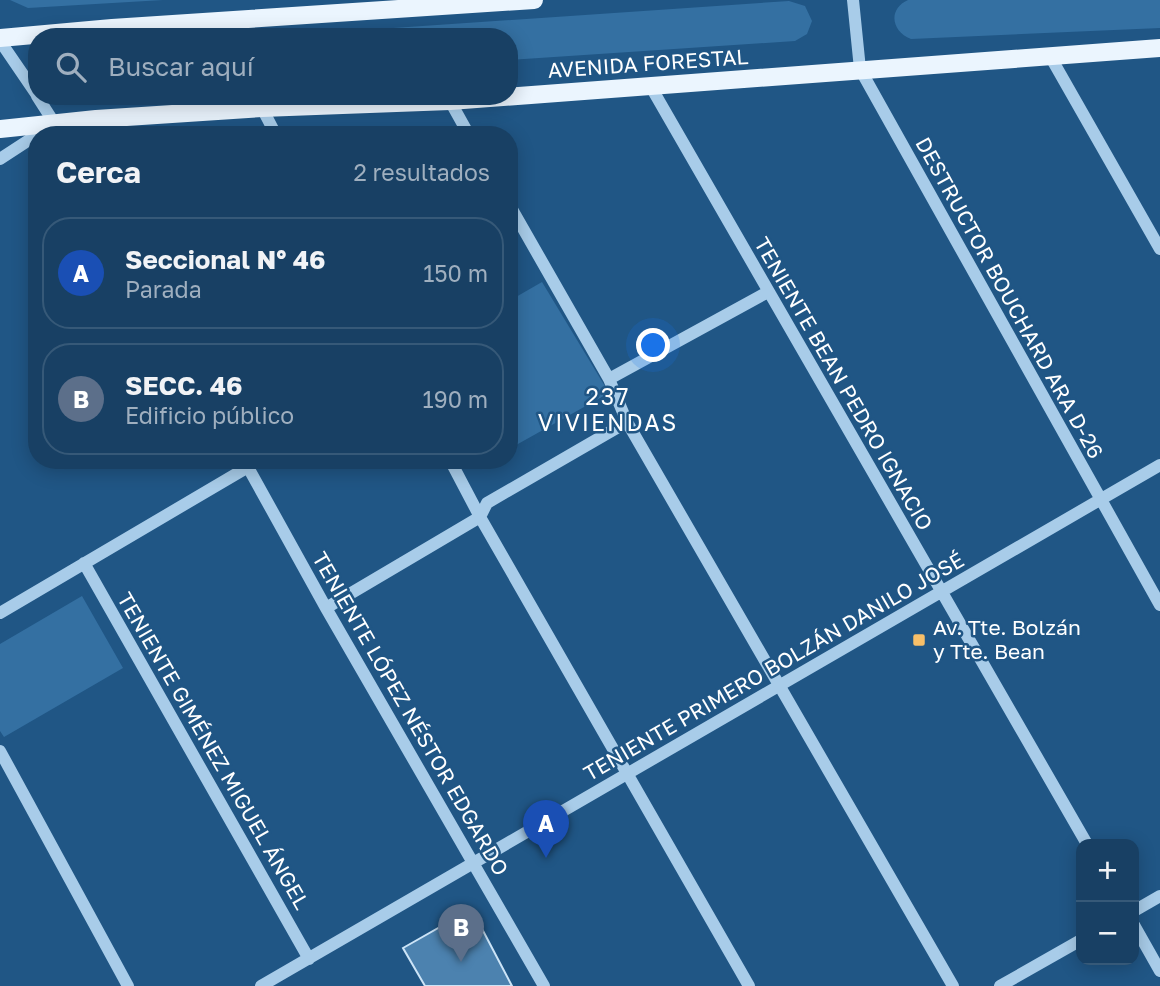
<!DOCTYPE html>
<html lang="es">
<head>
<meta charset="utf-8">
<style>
	:root { --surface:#184064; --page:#21476a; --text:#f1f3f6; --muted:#9fafbf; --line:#365978; --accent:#d6ab8b }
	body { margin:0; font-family:"Golos Text",sans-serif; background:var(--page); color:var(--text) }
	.controls { position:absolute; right:21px; bottom:21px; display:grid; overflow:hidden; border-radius:14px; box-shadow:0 4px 18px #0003 }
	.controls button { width:63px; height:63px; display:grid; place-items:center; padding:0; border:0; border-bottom:2px solid var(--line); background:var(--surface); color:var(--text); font:35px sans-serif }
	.you { position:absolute; left:654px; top:346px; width:24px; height:24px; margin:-18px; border:5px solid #fff; border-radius:50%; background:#1a73e8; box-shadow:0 0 0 10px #1a73e833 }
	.badge { display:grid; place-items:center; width:46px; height:46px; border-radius:50%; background:var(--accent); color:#fff; font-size:23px; font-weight:700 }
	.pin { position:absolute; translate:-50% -58px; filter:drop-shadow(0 2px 4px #0008) }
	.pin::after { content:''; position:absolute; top:37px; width:24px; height:21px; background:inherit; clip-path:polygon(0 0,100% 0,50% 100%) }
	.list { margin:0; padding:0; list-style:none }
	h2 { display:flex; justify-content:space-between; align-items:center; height:91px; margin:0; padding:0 28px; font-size:30px }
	h2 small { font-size:23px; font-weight:400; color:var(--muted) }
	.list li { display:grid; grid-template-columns:46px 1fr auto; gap:21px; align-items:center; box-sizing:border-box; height:112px; margin:0 14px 14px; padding:0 14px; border:2px solid var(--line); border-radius:28px }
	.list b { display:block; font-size:26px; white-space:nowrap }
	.list p { margin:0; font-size:23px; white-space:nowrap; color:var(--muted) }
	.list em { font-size:23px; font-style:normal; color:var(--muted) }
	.icon { flex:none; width:38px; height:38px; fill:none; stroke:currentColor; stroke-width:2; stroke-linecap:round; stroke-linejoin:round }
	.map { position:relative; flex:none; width:1160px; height:986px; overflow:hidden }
	.search { position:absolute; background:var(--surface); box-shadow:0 4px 18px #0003; left:28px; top:28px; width:490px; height:77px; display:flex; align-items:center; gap:18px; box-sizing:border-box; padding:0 24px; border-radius:28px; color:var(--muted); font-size:26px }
	.panel { position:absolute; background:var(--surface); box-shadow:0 4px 18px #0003; left:28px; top:126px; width:490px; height:343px; border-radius:28px }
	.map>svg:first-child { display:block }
</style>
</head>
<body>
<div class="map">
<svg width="1160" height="986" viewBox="0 0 1160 986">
	<rect width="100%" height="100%" fill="#205685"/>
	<path fill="#3470a2" d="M 10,0 L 163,0 L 28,8 Z
		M 908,0 L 1160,0 L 1160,28 L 911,39 C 891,31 888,9 908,0 Z
		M 789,1 L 805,6 L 812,21 L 807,34 L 795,41 L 509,60 L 509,37 L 262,37 Z
		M 542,282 L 609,393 L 509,449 L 509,301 Z
		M 82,596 L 123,668 L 4,737 L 0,731 L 0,644 Z"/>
	<path fill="#4c82af" stroke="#cce4f7" stroke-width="2" d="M 463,914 L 480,925 L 512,986 L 425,986 L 403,948 Z"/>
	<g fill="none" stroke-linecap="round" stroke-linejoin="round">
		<path stroke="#a8cce9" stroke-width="12" d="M 853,0 L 860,69 L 1160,605
			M 0,41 L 37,95
			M 1050,56 L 1160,249
			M 651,87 L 1087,844
			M 37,96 L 62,135
			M 450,101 L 469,135
			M 262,108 L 276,135
			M 0,159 L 52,125
			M 509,204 L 609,379 L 627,422 L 953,986
			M 609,379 L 768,292
			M 244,460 L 326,608 L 544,986
			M 450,460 L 480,517 L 749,986
			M 84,563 L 309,959
			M 326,608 L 480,517 L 487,503 L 627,422
			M 0,613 L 248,467
			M 0,751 L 128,986
			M 1134,911 L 1160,896
			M 1134,925 L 1160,971
			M 261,986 L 1160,465
			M 1000,986 L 1081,940"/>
		<path stroke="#ebf5fe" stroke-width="18" d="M 0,38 L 112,28 L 534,0
			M 0,129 L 96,119 L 262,108 L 450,101 L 1160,48"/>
	</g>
	<rect fill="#f7bf69" stroke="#205685" stroke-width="2.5" x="912" y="633" width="14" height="14" rx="3.5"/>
	<g text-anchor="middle" stroke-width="5" stroke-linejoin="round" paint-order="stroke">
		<g font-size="21" fill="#fff" stroke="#205685">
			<text transform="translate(648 64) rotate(-4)" y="7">AVENIDA FORESTAL</text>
			<text transform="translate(1009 298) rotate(61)" y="7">DESTRUCTOR BOUCHARD ARA D-26</text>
			<text transform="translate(843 384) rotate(60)" y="7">TENIENTE BEAN PEDRO IGNACIO</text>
			<text transform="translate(774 667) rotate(-30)" y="7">TENIENTE PRIMERO BOLZÁN DANILO JOSÉ</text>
			<text transform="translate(410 714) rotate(60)" y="7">TENIENTE LÓPEZ NÉSTOR EDGARDO</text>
			<text transform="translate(213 751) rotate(60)" y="7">TENIENTE GIMÉNEZ MIGUEL ÁNGEL</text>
		</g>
		<g font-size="21" fill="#fff" stroke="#205685" text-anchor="start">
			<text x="933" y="635">Av. Tte. Bolzán<tspan x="933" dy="24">y Tte. Bean</tspan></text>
		</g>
		<g font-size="23" letter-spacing="2" fill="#fff" stroke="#205685">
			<text x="608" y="405">237<tspan x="608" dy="26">VIVIENDAS</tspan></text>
		</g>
	</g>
</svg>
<div class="controls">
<button>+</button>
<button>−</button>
</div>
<div class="you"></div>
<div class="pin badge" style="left:546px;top:858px;background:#1a4fb4">A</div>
<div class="pin badge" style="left:461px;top:962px;background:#5c6f8a">B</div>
<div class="search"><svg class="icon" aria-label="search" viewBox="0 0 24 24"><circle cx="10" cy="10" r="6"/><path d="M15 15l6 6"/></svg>Buscar aquí</div>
<section class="panel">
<h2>Cerca<small>2 resultados</small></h2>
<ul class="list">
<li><span class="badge" style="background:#1a4fb4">A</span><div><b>Seccional N° 46</b><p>Parada</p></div><em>150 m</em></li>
<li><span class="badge" style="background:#5c6f8a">B</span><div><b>SECC. 46</b><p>Edificio público</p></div><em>190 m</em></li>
</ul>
</section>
</div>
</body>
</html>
